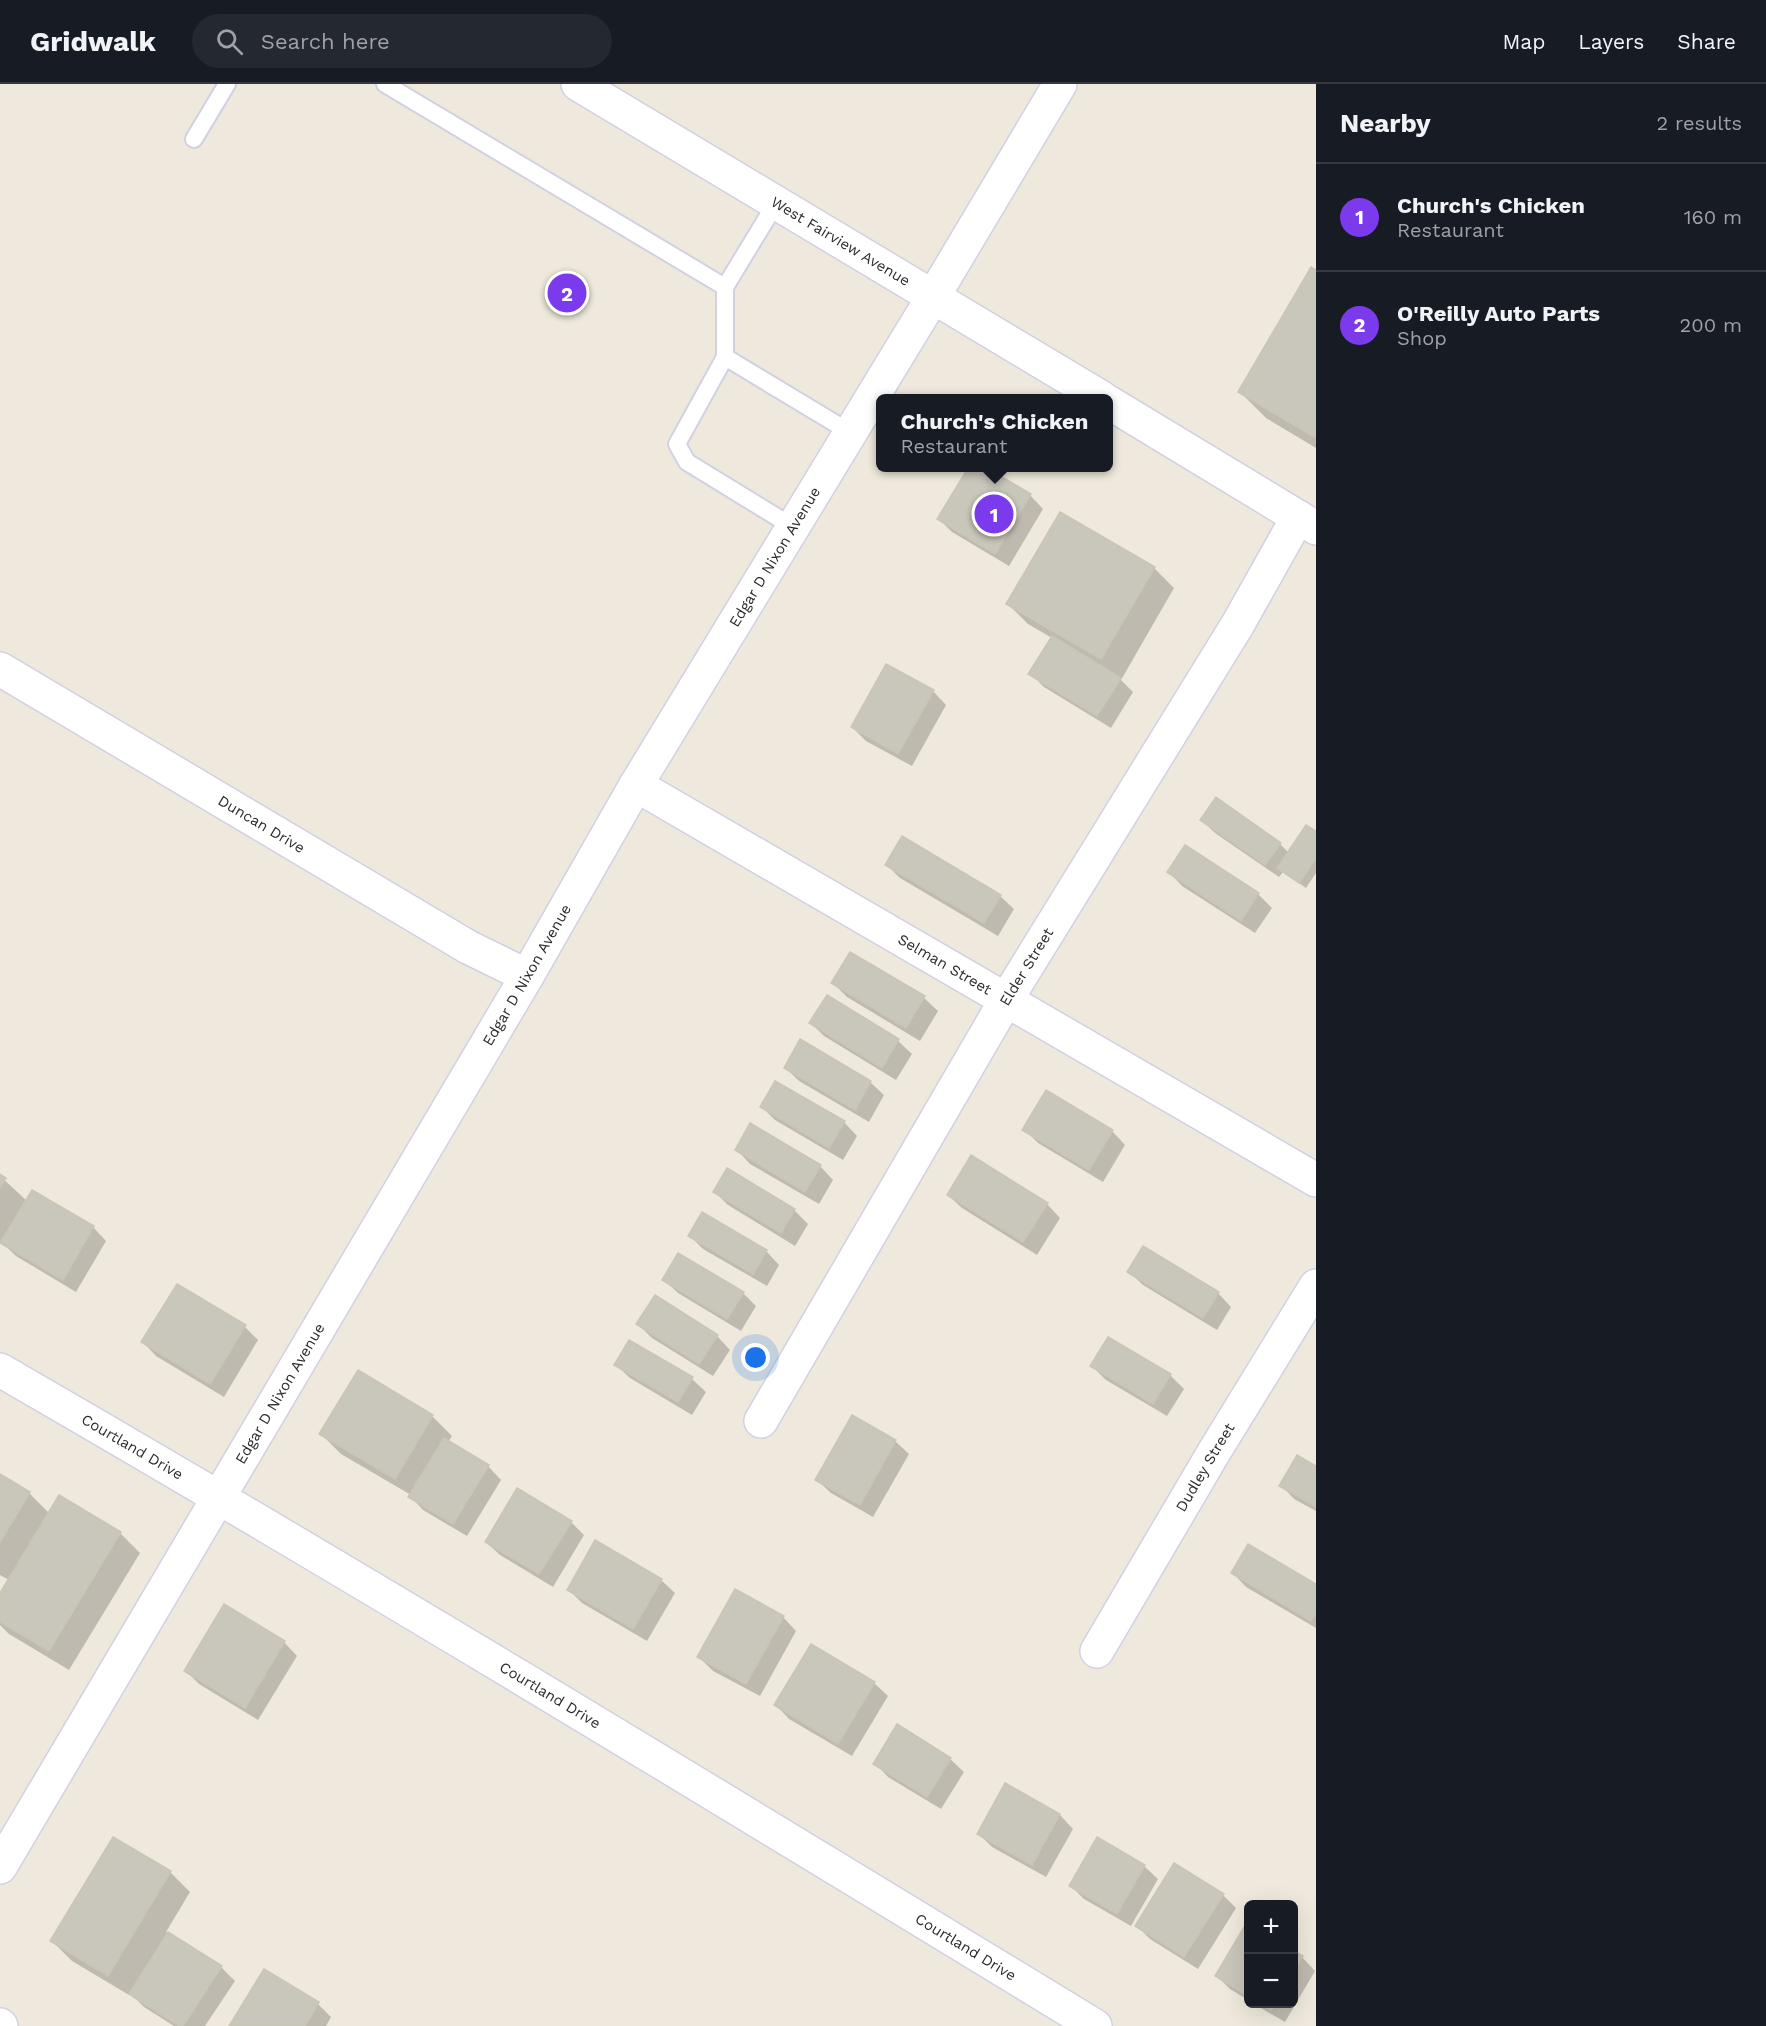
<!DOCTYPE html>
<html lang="en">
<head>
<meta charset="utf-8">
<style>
	:root { --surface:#171b24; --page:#242831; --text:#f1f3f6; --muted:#9ea1a6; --line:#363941; --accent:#7c3aed }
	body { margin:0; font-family:"Work Sans",sans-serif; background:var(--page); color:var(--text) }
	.controls { position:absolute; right:18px; bottom:18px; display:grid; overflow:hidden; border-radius:9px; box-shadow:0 6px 24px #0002 }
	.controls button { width:54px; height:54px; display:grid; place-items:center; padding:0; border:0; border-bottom:2px solid var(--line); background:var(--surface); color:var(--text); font:30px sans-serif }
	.you { position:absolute; left:756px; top:1274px; width:21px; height:21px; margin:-15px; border:4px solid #fff; border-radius:50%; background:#1a73e8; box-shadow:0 0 0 9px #1a73e833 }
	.badge { display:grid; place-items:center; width:39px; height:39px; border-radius:50%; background:var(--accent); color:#fff; font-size:20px; font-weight:700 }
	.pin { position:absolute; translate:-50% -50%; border:3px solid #fff; box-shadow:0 2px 6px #0006 }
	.popup { position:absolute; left:876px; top:310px; width:237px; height:78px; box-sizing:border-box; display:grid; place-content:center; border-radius:9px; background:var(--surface); filter:drop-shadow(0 2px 4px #0005); font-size:20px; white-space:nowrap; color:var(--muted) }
	.popup b { font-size:22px; color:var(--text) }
	.popup::after { content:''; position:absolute; left:50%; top:100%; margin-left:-12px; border:12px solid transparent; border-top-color:var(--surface) }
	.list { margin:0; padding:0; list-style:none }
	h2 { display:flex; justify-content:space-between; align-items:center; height:78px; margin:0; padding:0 24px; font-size:26px }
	h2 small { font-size:20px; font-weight:400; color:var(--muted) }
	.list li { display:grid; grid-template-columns:39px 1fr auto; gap:18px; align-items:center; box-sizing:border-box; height:108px; padding:0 24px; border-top:2px solid var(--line) }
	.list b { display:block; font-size:22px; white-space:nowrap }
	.list p { margin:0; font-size:20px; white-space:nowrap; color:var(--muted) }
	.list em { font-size:20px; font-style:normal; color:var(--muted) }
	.icon { flex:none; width:33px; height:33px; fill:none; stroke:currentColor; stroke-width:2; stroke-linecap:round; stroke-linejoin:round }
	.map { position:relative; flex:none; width:1316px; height:1942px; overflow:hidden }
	header { display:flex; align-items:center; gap:36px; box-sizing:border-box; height:84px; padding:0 30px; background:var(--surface); border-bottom:2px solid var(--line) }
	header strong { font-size:28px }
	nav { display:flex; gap:33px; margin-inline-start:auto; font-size:21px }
	.search { width:420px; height:54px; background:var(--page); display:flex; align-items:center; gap:15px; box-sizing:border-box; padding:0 21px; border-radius:33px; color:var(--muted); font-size:22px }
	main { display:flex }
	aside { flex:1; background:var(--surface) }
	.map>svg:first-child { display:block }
</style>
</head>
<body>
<header>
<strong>Gridwalk</strong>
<div class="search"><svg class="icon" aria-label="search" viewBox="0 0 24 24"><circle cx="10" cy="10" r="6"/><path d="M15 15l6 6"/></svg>Search here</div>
<nav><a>Map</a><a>Layers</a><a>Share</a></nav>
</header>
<main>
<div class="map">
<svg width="1316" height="1942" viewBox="0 0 1316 1942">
	<rect width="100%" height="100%" fill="#eee9dc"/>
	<path fill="#0003" d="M 1316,187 L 1316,364 L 1266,334 L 1240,308 Z
		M 970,384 L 984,384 L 1030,411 L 1043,425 L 1009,482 L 952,448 L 939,435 Z
		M 1154,484 L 1174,504 L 1121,596 L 1133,608 L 1111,644 L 1044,603 L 1030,589 L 1052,554 L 1028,540 L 1008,520 Z
		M 933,607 L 946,621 L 912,682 L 866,657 L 852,643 Z
		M 1202,736 L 1280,760 L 1289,769 L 1316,749 L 1316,789 L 1306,804 L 1283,788 L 1279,793 L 1215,749 Z
		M 1185,763 L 1258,810 L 1272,824 L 1255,849 L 1182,802 L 1169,788 Z
		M 887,781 L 1000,812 L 1014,825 L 998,852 L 900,794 Z
		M 850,870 L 924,914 L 938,927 L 920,957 L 847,913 L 833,899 Z
		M 827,913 L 898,957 L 912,970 L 896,996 L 824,952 L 811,939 Z
		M 786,984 L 870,998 L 884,1011 L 869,1038 L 799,997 Z
		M 762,1023 L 844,1038 L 857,1052 L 843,1076 L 775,1036 Z
		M 1024,1045 L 1112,1047 L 1125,1061 L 1103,1098 L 1038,1059 Z
		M 737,1066 L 820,1082 L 833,1096 L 819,1120 L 750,1080 Z
		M 728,1086 L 794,1126 L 808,1140 L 795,1162 L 728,1121 L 715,1108 Z
		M 0,1092 L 27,1117 L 93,1143 L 106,1157 L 76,1208 L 16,1172 L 0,1157 Z
		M 948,1111 L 1047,1120 L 1060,1134 L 1037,1171 L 962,1124 Z
		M 690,1152 L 766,1167 L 779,1181 L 767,1202 L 703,1165 Z
		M 1129,1188 L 1218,1209 L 1231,1223 L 1217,1246 L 1143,1201 Z
		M 664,1196 L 743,1209 L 756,1222 L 741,1247 L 678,1209 Z
		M 638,1240 L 717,1252 L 730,1266 L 713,1292 L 652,1254 Z
		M 245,1243 L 258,1256 L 224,1313 L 156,1272 L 143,1258 Z
		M 1109,1255 L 1170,1291 L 1184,1305 L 1167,1332 L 1106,1296 L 1092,1282 Z
		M 630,1258 L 692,1295 L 706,1308 L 692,1331 L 630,1294 L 616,1281 Z
		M 432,1332 L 452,1352 L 448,1358 L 488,1382 L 501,1396 L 467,1452 L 423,1426 L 410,1412 L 411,1411 L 341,1370 L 321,1350 Z
		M 895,1357 L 909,1370 L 873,1433 L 831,1409 L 817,1396 Z
		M 1316,1384 L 1316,1427 L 1294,1415 L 1281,1401 Z
		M 0,1392 L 29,1409 L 50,1430 L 120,1449 L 140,1469 L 69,1586 L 9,1550 L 0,1541 L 0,1512 L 9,1496 L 0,1491 Z
		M 571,1438 L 584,1451 L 553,1503 L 500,1471 L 486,1458 Z
		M 1233,1489 L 1316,1502 L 1316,1544 L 1246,1503 Z
		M 661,1496 L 675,1509 L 647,1557 L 582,1519 L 569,1506 Z
		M 783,1533 L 796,1547 L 760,1612 L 713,1587 L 699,1573 Z
		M 284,1558 L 297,1572 L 258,1636 L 199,1600 L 186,1587 Z
		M 874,1599 L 888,1612 L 852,1672 L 789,1635 L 776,1621 Z
		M 897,1642 L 950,1675 L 964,1688 L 941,1725 L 888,1693 L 875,1679 Z
		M 1005,1701 L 1060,1731 L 1073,1745 L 1046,1793 L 992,1763 L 979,1750 Z
		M 1144,1782 L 1158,1795 L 1131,1842 L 1084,1815 L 1071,1802 Z
		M 170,1788 L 190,1808 L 166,1848 L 221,1883 L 235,1897 L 205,1942 L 174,1942 L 144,1923 L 130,1909 L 129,1911 L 72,1877 L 52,1857 Z
		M 1223,1811 L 1236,1824 L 1198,1885 L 1150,1855 L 1137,1842 Z
		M 1247,1841 L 1248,1841 L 1248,1916 L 1230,1905 L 1217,1892 Z
		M 1294,1868 L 1302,1873 L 1315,1887 L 1285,1938 L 1254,1920 L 1294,1920 Z
		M 318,1920 L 331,1933 L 326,1942 L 231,1942 Z"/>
	<path fill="#c9c6bb" stroke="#cac6b5" stroke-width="1.5" d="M 1311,183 L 1316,186 L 1316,354 L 1238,308 Z
		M 968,384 L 987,384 L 1031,410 L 995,470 L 937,435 Z
		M 1060,428 L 1155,483 L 1101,575 L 1006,520 Z
		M 1052,552 L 1121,594 L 1097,632 L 1028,590 Z
		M 886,580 L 934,606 L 898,670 L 851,643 Z
		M 1216,713 L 1281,759 L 1265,781 L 1200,736 Z
		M 1306,741 L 1316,747 L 1316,774 L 1299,799 L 1277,784 Z
		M 902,752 L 1001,811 L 984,839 L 885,781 Z
		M 1185,761 L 1259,809 L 1241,837 L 1167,788 Z
		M 850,868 L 925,912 L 906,944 L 831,899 Z
		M 827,911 L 899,955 L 882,984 L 809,939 Z
		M 800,955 L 871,997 L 855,1026 L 784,984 Z
		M 775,997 L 845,1037 L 829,1064 L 760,1023 Z
		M 1046,1006 L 1113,1046 L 1089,1086 L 1022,1046 Z
		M 750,1039 L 821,1081 L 805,1108 L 735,1066 Z
		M 971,1071 L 1048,1119 L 1023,1158 L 947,1111 Z
		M 727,1084 L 795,1125 L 781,1149 L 713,1108 Z
		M 0,1090 L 6,1094 L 0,1104 Z
		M 32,1106 L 94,1142 L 63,1196 L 0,1159 Z
		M 702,1128 L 767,1166 L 753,1190 L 688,1152 Z
		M 1143,1162 L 1219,1208 L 1203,1234 L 1127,1188 Z
		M 678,1169 L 744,1208 L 727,1235 L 662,1196 Z
		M 177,1200 L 246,1241 L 210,1300 L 141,1258 Z
		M 655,1211 L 718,1251 L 699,1280 L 636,1240 Z
		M 1108,1253 L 1171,1290 L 1153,1320 L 1090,1282 Z
		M 629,1256 L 693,1293 L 678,1318 L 614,1281 Z
		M 358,1286 L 433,1331 L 395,1395 L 319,1350 Z
		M 852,1331 L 896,1356 L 860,1421 L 815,1396 Z
		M 444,1354 L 489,1381 L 453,1440 L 408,1413 Z
		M 1297,1371 L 1316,1382 L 1316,1423 L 1279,1402 Z
		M 0,1390 L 30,1408 L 0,1458 Z
		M 517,1404 L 572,1437 L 539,1490 L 485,1458 Z
		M 59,1411 L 121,1448 L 49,1567 L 0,1538 L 0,1509 Z
		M 595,1456 L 662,1495 L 633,1545 L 567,1506 Z
		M 1248,1460 L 1316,1500 L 1316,1529 L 1311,1537 L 1231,1489 Z
		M 735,1505 L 784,1532 L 746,1600 L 697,1573 Z
		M 224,1520 L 285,1557 L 245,1624 L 184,1587 Z
		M 811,1560 L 875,1598 L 838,1660 L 774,1621 Z
		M 897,1640 L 951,1674 L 927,1713 L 873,1680 Z
		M 1005,1699 L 1060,1730 L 1032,1781 L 977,1750 Z
		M 113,1753 L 171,1787 L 108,1892 L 50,1857 Z
		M 1097,1753 L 1145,1781 L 1117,1830 L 1069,1802 Z
		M 1174,1779 L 1224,1810 L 1184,1873 L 1135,1842 Z
		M 1247,1838 L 1248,1840 L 1248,1912 L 1215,1892 Z
		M 168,1848 L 222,1882 L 183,1942 L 179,1942 L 129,1910 Z
		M 1294,1867 L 1303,1872 L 1294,1888 Z
		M 264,1885 L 319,1918 L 305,1942 L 229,1942 Z
		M 1261,1920 L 1275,1920 L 1271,1926 Z"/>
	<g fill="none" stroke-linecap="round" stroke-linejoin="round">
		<defs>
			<path id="service" d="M 385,0 L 725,203 L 776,119
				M 194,55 L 227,0
				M 725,203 L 725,273 L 851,349
				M 725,273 L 677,360 L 687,378 L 793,443"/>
			<g id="minor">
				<path id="s1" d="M 0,585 L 468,863 L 527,892"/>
				<path id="s2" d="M 636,701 L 1316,1096"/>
				<path id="s3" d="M 0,1286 C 369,1499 732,1721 1095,1942"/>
				<path id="s4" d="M 761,1337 L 1006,916 L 1238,540 L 1298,433"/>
				<path id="s5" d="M 1097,1567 L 1214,1368 L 1316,1202"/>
				<path id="s6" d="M 0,1783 L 527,892 L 636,701 L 933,213 L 1060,0"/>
				<path d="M 0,1941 L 1,1942"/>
			</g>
			<g id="secondary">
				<path id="s7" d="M 578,0 L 1102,314"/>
				<path d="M 1108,318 L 1316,444"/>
			</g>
		</defs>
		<use href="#service" stroke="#d1d1e5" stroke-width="20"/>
		<use href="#minor" stroke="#d1d1e5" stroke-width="36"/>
		<use href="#secondary" stroke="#d1d1e5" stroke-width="36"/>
		<use href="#service" stroke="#fff" stroke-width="16"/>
		<use href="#minor" stroke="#fff" stroke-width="33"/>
		<use href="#secondary" stroke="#fff" stroke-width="33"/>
	</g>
	<g text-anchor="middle" stroke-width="6" stroke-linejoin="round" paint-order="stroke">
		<g font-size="15" fill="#2b2b2b" stroke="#fff">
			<text dy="5" stroke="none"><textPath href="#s7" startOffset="306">West Fairview Avenue</textPath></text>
			<text dy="5" stroke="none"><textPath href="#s6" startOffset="1522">Edgar D Nixon Avenue</textPath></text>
			<text dy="5" stroke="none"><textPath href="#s1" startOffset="304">Duncan Drive</textPath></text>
			<text dy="5" stroke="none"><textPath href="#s2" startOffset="357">Selman Street</textPath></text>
			<text dy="5" stroke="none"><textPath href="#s4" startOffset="526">Elder Street</textPath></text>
			<text dy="5" stroke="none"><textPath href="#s6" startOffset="1036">Edgar D Nixon Avenue</textPath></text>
			<text dy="5" stroke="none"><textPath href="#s6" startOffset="550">Edgar D Nixon Avenue</textPath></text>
			<text dy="5" stroke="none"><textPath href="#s3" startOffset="153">Courtland Drive</textPath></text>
			<text dy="5" stroke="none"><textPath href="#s5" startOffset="213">Dudley Street</textPath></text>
			<text dy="5" stroke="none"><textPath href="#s3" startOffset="639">Courtland Drive</textPath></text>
			<text dy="5" stroke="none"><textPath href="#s3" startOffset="1125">Courtland Drive</textPath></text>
		</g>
	</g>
</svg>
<div class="controls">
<button>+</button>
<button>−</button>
</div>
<div class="you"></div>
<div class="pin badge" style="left:994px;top:430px">1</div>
<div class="popup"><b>Church's Chicken</b>Restaurant</div>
<div class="pin badge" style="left:567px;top:209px">2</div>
</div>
<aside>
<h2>Nearby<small>2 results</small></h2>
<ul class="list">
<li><span class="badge">1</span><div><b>Church's Chicken</b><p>Restaurant</p></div><em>160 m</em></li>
<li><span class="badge">2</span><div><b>O'Reilly Auto Parts</b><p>Shop</p></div><em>200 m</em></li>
</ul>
</aside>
</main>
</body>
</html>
